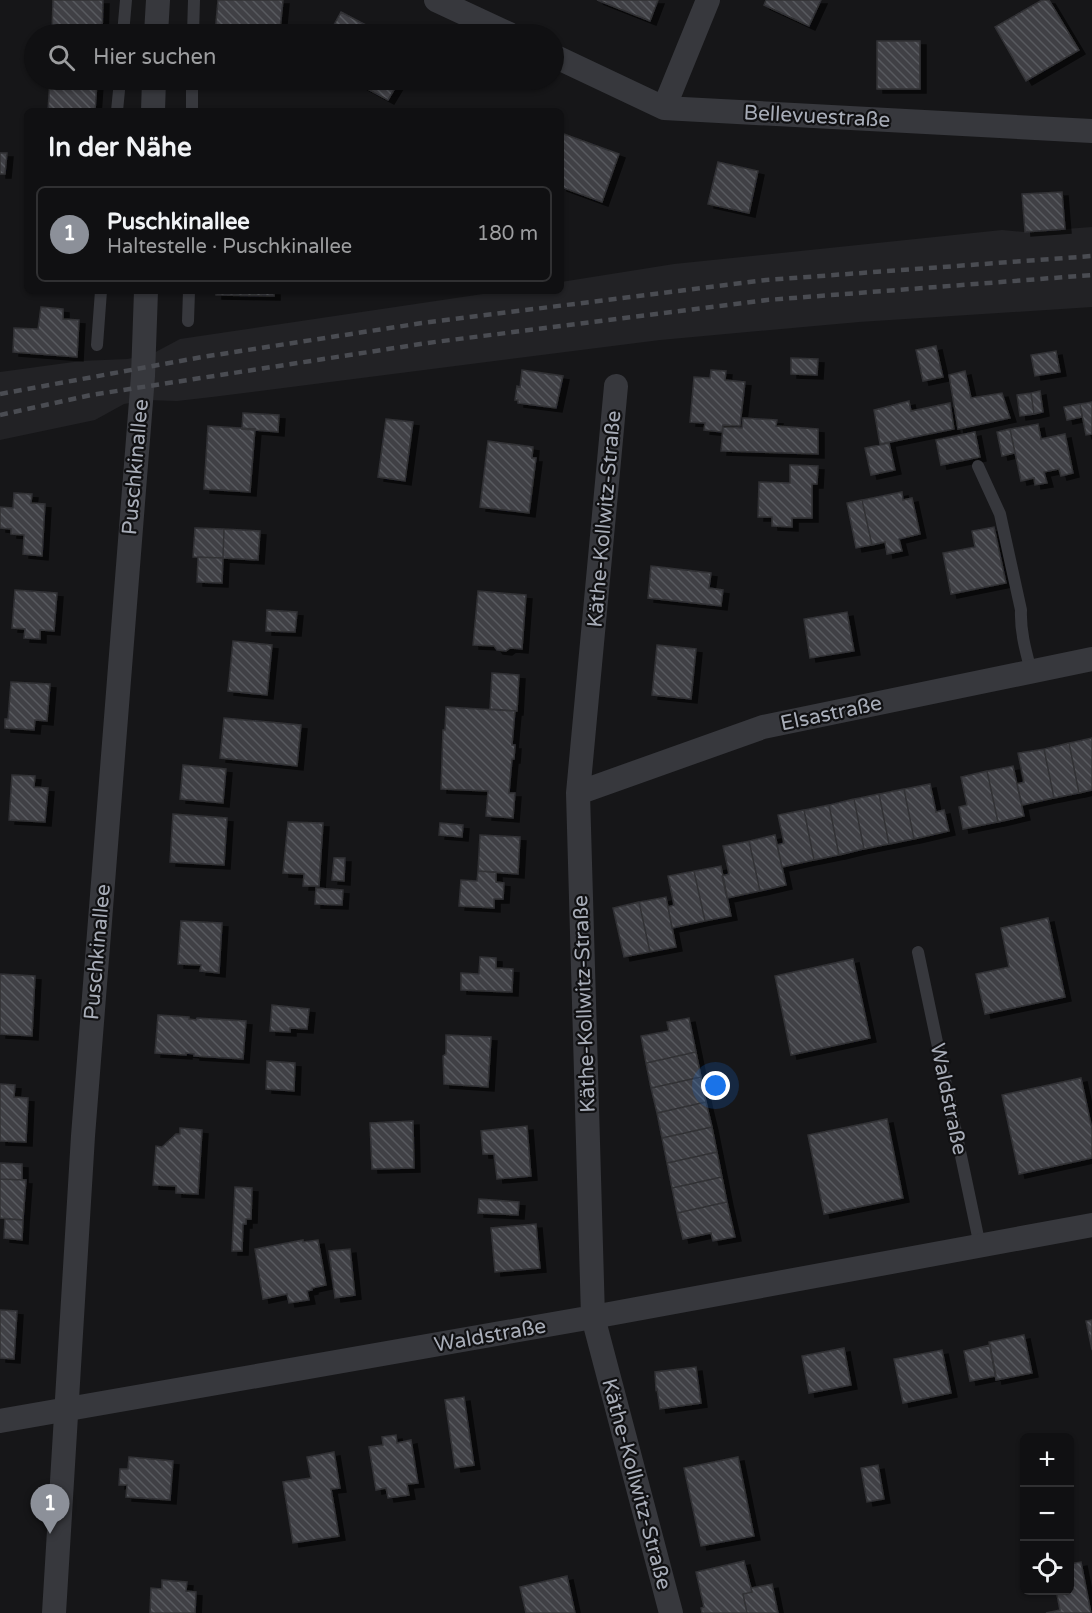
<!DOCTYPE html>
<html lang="de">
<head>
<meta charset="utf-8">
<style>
	:root { --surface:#101012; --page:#1e1e20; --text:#f1f3f6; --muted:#9c9d9f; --line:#303032; --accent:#8c9099 }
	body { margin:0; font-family:"Varela Round",sans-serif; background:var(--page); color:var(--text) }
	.controls { position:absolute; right:18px; bottom:18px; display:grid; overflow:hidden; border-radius:9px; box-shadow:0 2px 4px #0004 }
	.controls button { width:54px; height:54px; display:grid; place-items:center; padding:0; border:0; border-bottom:2px solid var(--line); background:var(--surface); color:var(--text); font:30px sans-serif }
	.you { position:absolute; left:716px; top:1086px; width:21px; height:21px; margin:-15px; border:4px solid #fff; border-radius:50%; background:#1a73e8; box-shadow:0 0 0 9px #1a73e833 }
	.badge { display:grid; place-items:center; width:39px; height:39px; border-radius:50%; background:var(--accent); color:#fff; font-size:20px; font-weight:700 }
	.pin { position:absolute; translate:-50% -50px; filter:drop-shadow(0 2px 3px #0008) }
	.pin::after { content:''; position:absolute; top:32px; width:21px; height:18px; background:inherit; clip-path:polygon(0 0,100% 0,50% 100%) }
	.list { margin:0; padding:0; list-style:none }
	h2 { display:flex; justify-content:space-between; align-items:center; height:78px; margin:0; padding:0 24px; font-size:26px }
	h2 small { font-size:20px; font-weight:400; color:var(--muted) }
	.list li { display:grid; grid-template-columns:39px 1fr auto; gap:18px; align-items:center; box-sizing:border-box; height:96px; margin:0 12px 12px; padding:0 12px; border:2px solid var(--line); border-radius:9px }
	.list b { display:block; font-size:22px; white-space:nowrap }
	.list p { margin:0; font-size:20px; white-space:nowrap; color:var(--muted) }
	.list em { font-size:20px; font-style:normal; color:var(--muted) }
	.icon { flex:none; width:33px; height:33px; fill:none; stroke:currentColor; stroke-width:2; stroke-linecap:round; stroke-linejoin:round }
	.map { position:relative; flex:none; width:1092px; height:1613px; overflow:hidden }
	.search { position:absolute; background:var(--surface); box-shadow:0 2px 4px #0004; left:24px; top:24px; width:540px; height:66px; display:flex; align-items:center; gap:15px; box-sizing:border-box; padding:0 21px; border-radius:33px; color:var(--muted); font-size:22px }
	.panel { position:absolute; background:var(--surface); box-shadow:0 2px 4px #0004; left:24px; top:108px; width:540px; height:186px; border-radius:9px }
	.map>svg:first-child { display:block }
</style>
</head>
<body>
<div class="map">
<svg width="1092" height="1613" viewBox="0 0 1092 1613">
	<defs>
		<pattern id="building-back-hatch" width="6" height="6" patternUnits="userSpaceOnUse" patternTransform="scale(1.5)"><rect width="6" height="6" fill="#404145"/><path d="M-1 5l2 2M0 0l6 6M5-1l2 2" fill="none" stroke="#595a5e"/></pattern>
		<filter id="shadow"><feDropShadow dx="6" dy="4" stdDeviation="0" flood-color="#0009"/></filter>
	</defs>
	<rect width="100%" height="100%" fill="#161618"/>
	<path fill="#222225" d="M 1092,227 L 1092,307 L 859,322 L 660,340 L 212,397 L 177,401 L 147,400 L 124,404 L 95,420 L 0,440 L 0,372 L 81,361 L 127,359 L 150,355 L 180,339 L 503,291 L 561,291 L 561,282 L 674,264 L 1002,230 L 1025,232 Z"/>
	<path fill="url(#building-back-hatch)" stroke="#303034" stroke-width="1.5" filter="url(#shadow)" d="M 53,0 L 103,0 L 102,34 L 52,34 Z
		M 218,0 L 283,0 L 280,30 L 260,29 L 260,34 L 215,34 Z
		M 597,0 L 658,0 L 650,21 Z
		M 766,0 L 821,0 L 809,26 L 764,5 Z
		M 1042,0 L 1049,0 L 1079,50 L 1026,81 L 995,27 Z
		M 341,12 L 383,34 L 329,34 Z
		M 877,41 L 920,41 L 920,89 L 877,89 Z
		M 50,80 L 97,82 L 95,111 L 48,111 Z
		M 351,80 L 400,80 L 388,100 Z
		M 561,133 L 619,154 L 602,202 L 561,187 Z
		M 0,153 L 7,153 L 5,174 L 0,174 Z
		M 718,162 L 758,171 L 749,213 L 708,204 Z
		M 1062,192 L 1065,229 L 1025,232 L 1022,194 Z
		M 216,291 L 274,291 L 274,296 L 216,295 Z
		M 41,307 L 63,309 L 63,319 L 79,320 L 77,357 L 13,352 L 14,328 L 38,329 Z
		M 936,346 L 943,377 L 923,381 L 916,350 Z
		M 1056,351 L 1060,372 L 1035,376 L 1031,355 Z
		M 791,358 L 818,359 L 817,375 L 791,374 Z
		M 522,370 L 563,376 L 556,408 L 518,403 L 518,400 L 515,400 L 517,386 L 520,387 Z
		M 711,370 L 726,371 L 725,380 L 745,382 L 740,426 L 723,425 L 722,432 L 704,430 L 705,423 L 690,422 L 694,377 L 710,378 Z
		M 965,371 L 971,398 L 1002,393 L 1010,418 L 958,429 L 949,375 Z
		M 1040,391 L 1043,412 L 1034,414 L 1031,393 Z
		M 1031,393 L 1034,414 L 1020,416 L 1017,395 Z
		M 909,401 L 911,411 L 950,403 L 954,429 L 880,444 L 874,410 Z
		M 1092,402 L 1092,434 L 1086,435 L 1080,404 Z
		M 1080,404 L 1082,417 L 1067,420 L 1064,407 Z
		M 243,413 L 279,415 L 278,432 L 242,429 Z
		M 743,418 L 777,420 L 776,426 L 818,429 L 818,454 L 721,451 L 723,427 L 742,428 Z
		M 386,419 L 413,422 L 405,481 L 378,477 Z
		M 1038,424 L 1041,439 L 1065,434 L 1073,473 L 1061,476 L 1059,469 L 1044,472 L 1047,483 L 1035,485 L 1034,478 L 1021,481 L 1010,429 Z
		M 208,426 L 255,429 L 250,492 L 204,489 Z
		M 1010,429 L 1015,453 L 1002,456 L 997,432 Z
		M 975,432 L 980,457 L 941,465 L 936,440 Z
		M 488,441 L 533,447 L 532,458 L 536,458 L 529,513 L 480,507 Z
		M 889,443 L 895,470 L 871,475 L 865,448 Z
		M 790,465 L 818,466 L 817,484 L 812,484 L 812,518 L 792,518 L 792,527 L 772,526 L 772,517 L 758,517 L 759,482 L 790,483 Z
		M 902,492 L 903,500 L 912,498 L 920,534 L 899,539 L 902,551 L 887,554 L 885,542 L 872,545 L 862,500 Z
		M 14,493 L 32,494 L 31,503 L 45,504 L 42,556 L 23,554 L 24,535 L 11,534 L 11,529 L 0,528 L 0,507 L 13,508 Z
		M 862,500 L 872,545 L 856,548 L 847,503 Z
		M 994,527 L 1006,583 L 951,594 L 943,553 L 975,547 L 972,531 Z
		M 195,528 L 224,529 L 223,558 L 193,557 Z
		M 224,529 L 260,531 L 258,560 L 223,558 Z
		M 198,557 L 223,558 L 222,583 L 197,582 Z
		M 651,566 L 711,573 L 709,588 L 723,590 L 721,606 L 648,598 Z
		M 15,590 L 57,593 L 54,631 L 40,630 L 40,639 L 24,638 L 25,629 L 12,628 Z
		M 478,591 L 526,595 L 522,649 L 510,648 L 506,651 L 497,650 L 494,646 L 473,645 Z
		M 267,610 L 297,612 L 295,632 L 266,631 Z
		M 847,612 L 854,651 L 810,658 L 804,619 Z
		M 233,641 L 272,645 L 267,695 L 228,691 Z
		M 657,645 L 696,649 L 691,699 L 652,695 Z
		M 492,673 L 519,675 L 517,711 L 490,709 Z
		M 11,682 L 50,684 L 47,721 L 35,720 L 34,730 L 5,728 L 5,719 L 8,719 Z
		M 446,707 L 515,711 L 512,745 L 515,745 L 514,759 L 512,759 L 509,793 L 515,793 L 513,818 L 486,816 L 488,791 L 441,789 L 443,730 L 445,730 Z
		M 224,718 L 301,725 L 297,766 L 220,758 Z
		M 1092,738 L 1092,790 L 1079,793 L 1069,743 Z
		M 1069,743 L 1079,793 L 1054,798 L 1044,749 Z
		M 1044,749 L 1054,798 L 1022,805 L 1017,784 L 1024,782 L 1018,753 Z
		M 183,765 L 226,769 L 223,803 L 180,799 Z
		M 1013,766 L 1024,816 L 998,822 L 987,771 Z
		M 987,771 L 998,822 L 963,829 L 959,807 L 967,805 L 961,777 Z
		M 12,775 L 35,776 L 34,787 L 48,788 L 45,822 L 9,820 Z
		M 930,784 L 936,812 L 944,810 L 949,831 L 914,839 L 904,789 Z
		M 904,789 L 914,839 L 889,844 L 879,794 Z
		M 879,794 L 889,844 L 864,849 L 854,799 Z
		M 854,799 L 864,849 L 839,855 L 829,805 Z
		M 829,805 L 839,855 L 814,860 L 804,810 Z
		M 804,810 L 814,860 L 782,867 L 777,845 L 784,843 L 778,815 Z
		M 173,814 L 227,818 L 224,865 L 170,862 Z
		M 288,822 L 323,823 L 319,886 L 303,886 L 304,874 L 283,873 Z
		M 440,823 L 463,825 L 462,837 L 439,835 Z
		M 480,835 L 520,837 L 518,874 L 478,871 Z
		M 775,835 L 786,885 L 760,891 L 749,841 Z
		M 749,841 L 760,891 L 727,898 L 722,876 L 729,874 L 723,846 Z
		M 334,858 L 345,858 L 344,881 L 332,880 Z
		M 721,866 L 731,916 L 705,921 L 694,871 Z
		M 478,871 L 496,872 L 496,882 L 504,883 L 503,899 L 494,899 L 494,908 L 459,906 L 461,880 L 477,881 Z
		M 694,871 L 705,921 L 672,928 L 668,907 L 674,905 L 668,876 Z
		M 316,888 L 343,890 L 342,905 L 315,904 Z
		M 666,897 L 676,947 L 650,952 L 639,902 Z
		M 639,902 L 650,952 L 624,957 L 613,908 Z
		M 1048,918 L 1065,997 L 985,1014 L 976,974 L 1009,967 L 1001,928 Z
		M 181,921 L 222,923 L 219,973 L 200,971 L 201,965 L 178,964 Z
		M 480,957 L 496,958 L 496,968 L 513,969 L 512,992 L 461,990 L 461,973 L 479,974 Z
		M 853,959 L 870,1038 L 791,1055 L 775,976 Z
		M 0,974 L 35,976 L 32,1036 L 0,1034 Z
		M 272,1005 L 309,1009 L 307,1029 L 290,1028 L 290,1032 L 270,1031 Z
		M 158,1015 L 189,1017 L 189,1019 L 196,1020 L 197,1018 L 246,1021 L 243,1059 L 194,1056 L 194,1054 L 186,1053 L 186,1055 L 155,1053 Z
		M 689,1018 L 696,1052 L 646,1063 L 641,1036 L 669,1031 L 667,1022 Z
		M 446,1035 L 491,1037 L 488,1087 L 444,1084 L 443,1056 L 446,1054 Z
		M 696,1052 L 701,1077 L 651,1088 L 646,1063 Z
		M 267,1061 L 295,1063 L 294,1091 L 266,1089 Z
		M 701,1077 L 706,1102 L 657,1113 L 651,1088 Z
		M 1081,1078 L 1092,1129 L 1092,1158 L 1019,1174 L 1002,1095 Z
		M 0,1084 L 15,1085 L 14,1097 L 28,1098 L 26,1142 L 0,1141 Z
		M 706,1102 L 712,1127 L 662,1138 L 657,1113 Z
		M 887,1119 L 903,1198 L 824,1214 L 808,1135 Z
		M 413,1121 L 414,1168 L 372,1169 L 370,1123 Z
		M 527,1126 L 531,1176 L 497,1179 L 494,1154 L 483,1154 L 481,1131 Z
		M 712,1127 L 717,1152 L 667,1163 L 662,1138 Z
		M 180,1128 L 202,1130 L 198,1194 L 176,1193 L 176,1186 L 153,1185 L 156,1146 L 162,1147 L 176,1134 L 180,1134 Z
		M 717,1152 L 722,1177 L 672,1188 L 667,1163 Z
		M 0,1163 L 22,1164 L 22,1180 L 0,1179 Z
		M 722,1177 L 727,1202 L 677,1213 L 672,1188 Z
		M 0,1179 L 26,1180 L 23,1220 L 0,1218 Z
		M 235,1187 L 252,1188 L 251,1219 L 246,1219 L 246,1224 L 243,1224 L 242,1251 L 232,1251 Z
		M 479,1199 L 519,1202 L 518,1215 L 478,1213 Z
		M 727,1202 L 735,1237 L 713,1241 L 711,1233 L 683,1239 L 677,1213 Z
		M 5,1219 L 23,1220 L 22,1240 L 4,1238 Z
		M 536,1224 L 540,1268 L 495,1272 L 491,1228 Z
		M 303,1240 L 303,1242 L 318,1240 L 326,1285 L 312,1288 L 312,1290 L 307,1291 L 309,1300 L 289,1303 L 287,1294 L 263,1299 L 255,1249 Z
		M 350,1249 L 355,1295 L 335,1298 L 329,1251 Z
		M 0,1310 L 17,1311 L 14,1359 L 0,1358 Z
		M 1092,1320 L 1092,1350 L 1086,1321 Z
		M 1024,1335 L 1032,1373 L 996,1380 L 989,1342 Z
		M 990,1345 L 996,1376 L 970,1381 L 964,1351 Z
		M 844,1348 L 851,1385 L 809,1393 L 802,1356 Z
		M 942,1350 L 951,1393 L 903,1403 L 894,1359 Z
		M 696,1367 L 701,1403 L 660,1409 L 657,1389 L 656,1390 L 655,1372 Z
		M 464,1397 L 474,1465 L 455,1468 L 445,1400 Z
		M 396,1435 L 397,1443 L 411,1440 L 418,1483 L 407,1484 L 409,1495 L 388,1498 L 386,1488 L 376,1490 L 369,1447 L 383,1445 L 382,1437 Z
		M 334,1452 L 340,1488 L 331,1489 L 339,1536 L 293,1543 L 283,1482 L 311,1478 L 307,1457 Z
		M 129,1457 L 173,1461 L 170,1500 L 126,1497 L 127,1485 L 119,1485 L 120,1469 L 128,1469 Z
		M 738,1457 L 754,1536 L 701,1546 L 684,1468 Z
		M 878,1465 L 884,1499 L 867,1502 L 861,1468 Z
		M 744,1561 L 752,1592 L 743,1594 L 747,1613 L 702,1613 L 701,1608 L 704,1607 L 696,1572 Z
		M 1081,1562 L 1091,1613 L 1046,1613 L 1060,1610 L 1056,1590 L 1070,1590 L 1070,1564 Z
		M 567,1576 L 575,1613 L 526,1613 L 520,1587 Z
		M 162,1580 L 187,1582 L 186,1591 L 196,1592 L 195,1613 L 150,1613 L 151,1588 L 162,1589 Z
		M 772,1584 L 778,1613 L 747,1613 L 743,1594 L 752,1592 L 751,1588 Z"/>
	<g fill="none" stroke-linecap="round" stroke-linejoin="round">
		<path stroke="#37383d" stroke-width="12" d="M 123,34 L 126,0
			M 193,34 L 194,0
			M 117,111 L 120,80
			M 192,111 L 192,80
			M 188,321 L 189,291
			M 97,345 L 101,291
			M 978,466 L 1000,514 L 1021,610 C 1020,631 1026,652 1031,671
			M 918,952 L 980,1246"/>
		<path stroke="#37383d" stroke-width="24" d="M 436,0 L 509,34
			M 156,34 L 158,0
			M 554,56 L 664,108 L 1092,131
			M 664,108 L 708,0
			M 153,111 L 154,80
			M 616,386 L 578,793 L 593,1317 L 671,1613
			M 578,793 L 763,727 L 1092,659
			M 0,1421 L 593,1317 L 1092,1225
			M 54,1613 L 83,1136 L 143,376 L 146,291"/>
		<path stroke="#4a4c52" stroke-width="4.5" stroke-dasharray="8 6" stroke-linecap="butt" d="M 0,394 L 202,357 L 422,323 L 766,280 L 1092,256
			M 0,415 L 91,395 L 427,343 L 767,300 L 1092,275"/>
	</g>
	<g text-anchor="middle" stroke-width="4.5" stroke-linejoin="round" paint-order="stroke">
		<g font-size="21" fill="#a8adb8" stroke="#111113">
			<text transform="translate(817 116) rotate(3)" y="7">Bellevuestraße</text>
			<text transform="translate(135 467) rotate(-85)" y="7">Puschkinallee</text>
			<text transform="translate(604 519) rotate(-85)" y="7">Käthe-Kollwitz-Straße</text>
			<text transform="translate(831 713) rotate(-12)" y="7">Elsastraße</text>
			<text transform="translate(97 952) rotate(-85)" y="7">Puschkinallee</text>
			<text transform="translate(584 1004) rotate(-92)" y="7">Käthe-Kollwitz-Straße</text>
			<text transform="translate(949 1099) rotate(78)" y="7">Waldstraße</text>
			<text transform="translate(490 1335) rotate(-10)" y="7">Waldstraße</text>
			<text transform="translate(637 1484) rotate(75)" y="7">Käthe-Kollwitz-Straße</text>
		</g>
	</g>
</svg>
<div class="controls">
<button>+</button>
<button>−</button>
<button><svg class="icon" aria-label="locate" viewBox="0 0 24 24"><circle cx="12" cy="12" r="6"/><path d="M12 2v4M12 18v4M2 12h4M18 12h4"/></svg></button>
</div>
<div class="you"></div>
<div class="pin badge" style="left:50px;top:1534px">1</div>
<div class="search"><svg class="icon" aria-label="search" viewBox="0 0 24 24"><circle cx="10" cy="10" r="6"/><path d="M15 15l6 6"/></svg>Hier suchen</div>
<section class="panel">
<h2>In der Nähe<small></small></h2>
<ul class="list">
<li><span class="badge">1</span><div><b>Puschkinallee</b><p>Haltestelle · Puschkinallee</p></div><em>180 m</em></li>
</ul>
</section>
</div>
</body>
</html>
